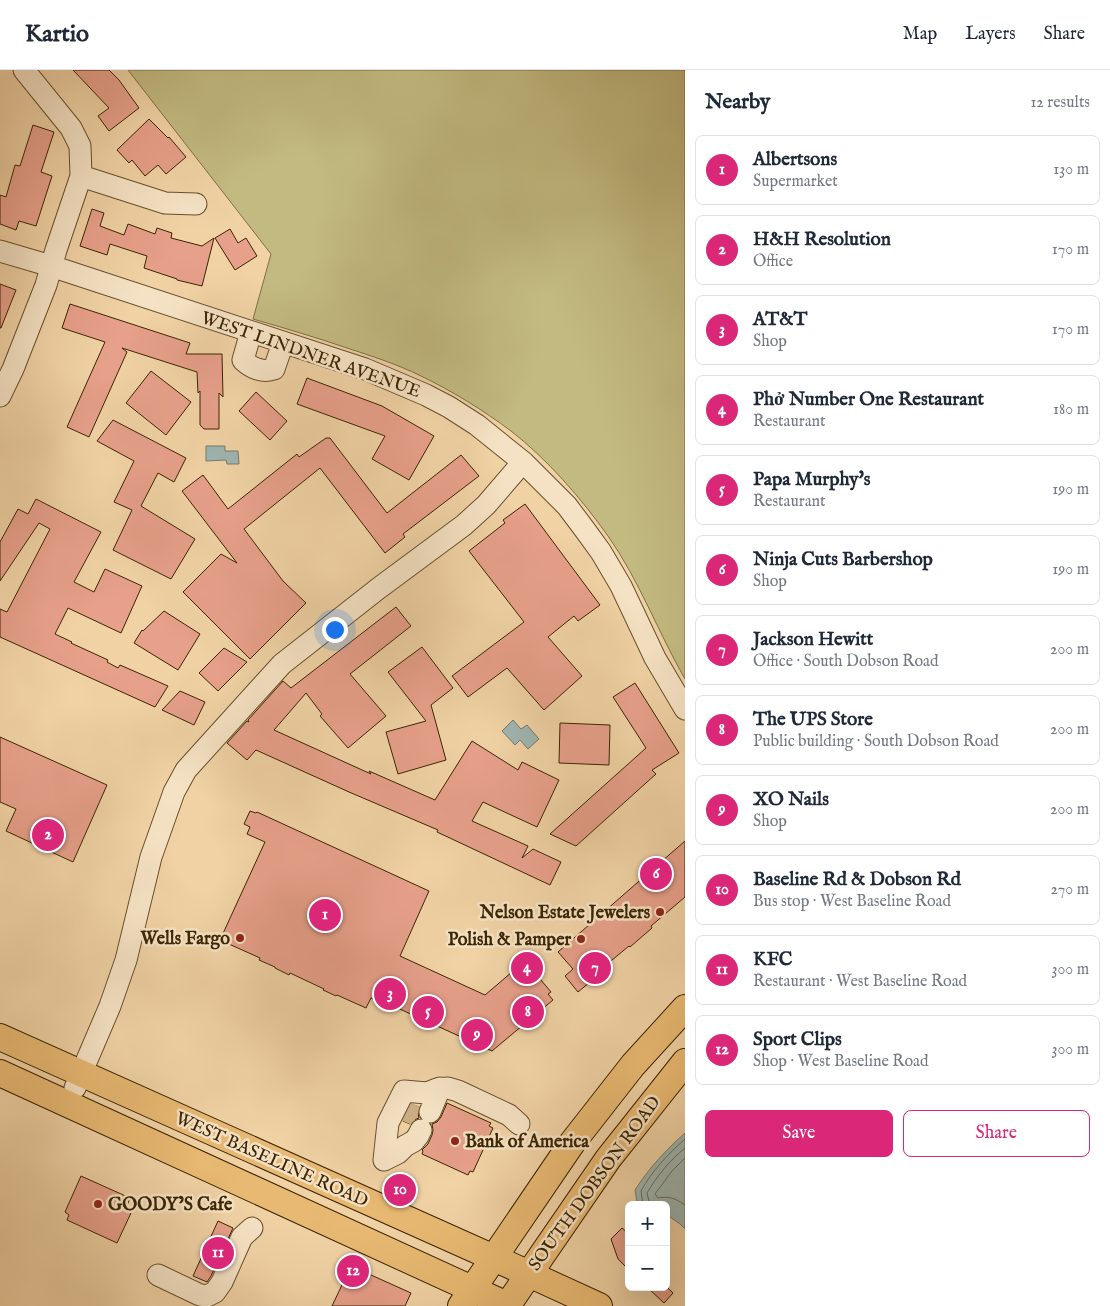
<!DOCTYPE html>
<html lang="en">
<head>
<meta charset="utf-8">
<style>
	:root { --surface:#fff; --page:#f2f2f3; --text:#1f2937; --muted:#747a83; --line:#e0e1e3; --accent:#db2777 }
	body { margin:0; font-family:"IM FELL English",serif; background:var(--page); color:var(--text) }
	.controls { position:absolute; right:15px; bottom:15px; display:grid; overflow:hidden; border-radius:8px; box-shadow:0 5px 20px #0002 }
	.controls button { width:45px; height:45px; display:grid; place-items:center; padding:0; border:0; border-bottom:1px solid var(--line); background:var(--surface); color:var(--text); font:25px sans-serif }
	.you { position:absolute; left:334px; top:559px; width:18px; height:18px; margin:-12px; border:4px solid #fff; border-radius:50%; background:#1a73e8; box-shadow:0 0 0 8px #1a73e833 }
	.badge { display:grid; place-items:center; width:32px; height:32px; border-radius:50%; background:var(--accent); color:#fff; font-size:16px; font-weight:700 }
	.pin { position:absolute; translate:-50% -50%; border:2px solid #fff; box-shadow:0 1px 5px #0006 }
	.list { margin:0; padding:0; list-style:none }
	h2 { display:flex; justify-content:space-between; align-items:center; height:65px; margin:0; padding:0 20px; font-size:21px }
	h2 small { font-size:16px; font-weight:400; color:var(--muted) }
	.list li { display:grid; grid-template-columns:32px 1fr auto; gap:15px; align-items:center; box-sizing:border-box; height:70px; margin:0 10px 10px; padding:0 10px; border:1px solid var(--line); border-radius:8px }
	.list b { display:block; font-size:19px; white-space:nowrap }
	.list p { margin:0; font-size:16px; white-space:nowrap; color:var(--muted) }
	.list em { font-size:16px; font-style:normal; color:var(--muted) }
	.actions { display:flex; gap:10px; padding:15px 20px }
	.actions a { flex:1; padding:11px 0; border:1px solid var(--accent); border-radius:8px; text-align:center; font-size:18px; color:var(--accent) }
	.actions .main { background:var(--accent); color:#fff }
	.map { position:relative; flex:none; width:685px; height:1236px; overflow:hidden }
	header { display:flex; align-items:center; gap:30px; box-sizing:border-box; height:70px; padding:0 25px; background:var(--surface); border-bottom:1px solid var(--line) }
	header strong { font-size:24px }
	nav { display:flex; gap:28px; margin-inline-start:auto; font-size:18px }
	main { display:flex }
	aside { flex:1; background:var(--surface) }
	.map>svg:first-child { display:block }
</style>
</head>
<body>
<header>
<strong>Kartio</strong>
<nav><a>Map</a><a>Layers</a><a>Share</a></nav>
</header>
<main>
<div class="map">
<svg width="685" height="1236" viewBox="0 0 685 1236">
	<rect width="100%" height="100%" fill="#f0d2a5"/>
	<filter id="stains"><feTurbulence type="fractalNoise" baseFrequency=".004" numOctaves="4"/><feColorMatrix values="0 0 0 0 .2 0 0 0 0 .09 0 0 0 0 .02 0 0 0 .5 -.17"/></filter>
	<radialGradient id="worn" r=".72"><stop offset=".6" stop-color="#630" stop-opacity="0"/><stop offset="1" stop-color="#630" stop-opacity=".3"/></radialGradient>
	<path fill="#c2ba81" stroke="#7e7042" d="M 128,0 L 685,0 L 685,609 C 658,562 639,510 608,466 C 581,428 547,389 511,361 C 483,340 452,321 421,306 C 397,294 371,286 347,278 C 315,267 284,258 253,249 L 271,184 Z"/>
	<path fill="#9eb5b1" stroke="#767b6b" d="M 206,376 L 225,376 L 225,381 L 238,381 L 239,394 L 227,394 L 226,390 L 206,391 Z
		M 513,650 L 521,659 L 527,655 L 539,669 L 528,679 L 520,670 L 515,675 L 502,661 Z
		M 685,1063 L 685,1159 L 680,1154 L 666,1144 L 666,1135 L 643,1135 L 637,1132 L 635,1120 C 649,1098 666,1080 685,1063 Z"/>
	<g fill="none" stroke-linecap="round" stroke-linejoin="round">
		<path stroke="#6c6d5a" stroke-width="1" d="M 685,1088 L 672,1101 L 655,1124 L 658,1128 C 669,1126 675,1128 685,1135
			M 643,1135 L 641,1121 C 652,1101 668,1084 685,1069
			M 650,1135 L 647,1123 C 657,1106 670,1090 685,1078"/>
	</g>
	<path fill="#e7a08a" stroke="#3b2502" d="M 73,0 L 109,0 L 119,10 L 139,38 L 109,61 L 98,46 L 109,38 Z
		M 149,49 L 168,68 L 169,67 L 186,87 L 166,104 L 158,95 L 145,106 L 132,90 L 129,93 L 117,80 Z
		M 33,55 L 54,62 L 41,102 L 52,106 L 36,156 L 19,151 L 16,160 L 0,154 L 0,125 L 6,127 L 15,95 L 20,96 Z
		M 92,139 L 104,143 L 100,156 L 124,165 L 128,154 L 155,164 L 157,158 L 172,163 L 171,168 L 202,176 L 214,168 L 202,216 L 177,210 L 177,209 L 144,198 L 147,186 L 110,174 L 107,185 L 80,176 Z
		M 230,159 L 238,173 L 246,168 L 257,186 L 235,200 L 215,168 Z
		M 0,214 L 16,220 L 1,258 L 0,258 Z
		M 70,234 L 190,273 L 186,284 L 222,284 L 223,327 L 219,323 L 219,359 L 204,359 L 200,355 L 200,321 L 198,323 L 197,302 L 122,278 L 127,282 L 89,367 L 67,357 L 105,272 L 62,258 Z
		M 151,301 L 191,332 L 166,365 L 126,333 Z
		M 307,308 L 382,336 L 434,366 L 409,410 L 372,389 L 385,366 L 297,334 Z
		M 256,322 L 287,351 L 270,370 L 239,341 Z
		M 113,350 L 186,388 L 174,412 L 158,403 L 141,436 L 195,469 L 171,509 L 113,480 L 132,440 L 114,432 L 134,391 L 97,371 Z
		M 326,368 L 330,368 L 387,443 L 461,385 L 479,406 L 403,464 L 405,467 L 385,483 L 320,398 L 244,459 L 283,511 L 306,533 L 250,589 L 183,522 L 221,484 L 237,493 L 182,421 L 203,405 L 228,439 L 297,384 L 299,387 Z
		M 36,429 L 101,462 L 74,512 L 94,522 L 105,499 L 142,516 L 121,563 L 68,538 L 55,564 L 72,572 L 71,573 L 108,590 L 107,592 L 118,598 L 120,595 L 168,616 L 155,637 L 0,567 L 0,539 L 7,542 L 50,459 L 39,453 L 0,511 L 0,472 L 18,439 L 28,444 Z
		M 525,434 L 600,535 L 578,551 L 574,546 L 548,567 L 582,606 L 544,640 L 507,598 L 468,627 L 452,606 L 524,552 L 469,481 L 505,453 L 503,450 Z
		M 396,537 L 411,556 L 350,604 L 386,646 L 348,678 L 320,646 L 322,644 L 306,623 L 274,660 L 371,704 L 369,701 L 435,730 L 472,671 L 518,700 L 522,692 L 559,710 L 537,757 L 483,732 L 472,751 L 528,776 L 522,788 L 533,779 L 561,792 L 550,815 L 437,762 L 438,760 L 349,722 L 256,680 L 247,690 L 227,673 L 247,651 L 249,652 L 248,650 L 283,611 L 291,618 Z
		M 164,541 L 200,564 L 178,600 L 134,573 L 142,560 L 143,561 Z
		M 422,577 L 453,618 L 431,635 L 446,690 L 398,704 L 386,662 L 426,651 L 388,602 Z
		M 224,578 L 247,592 L 218,621 L 199,603 Z
		M 635,613 L 679,683 L 652,700 L 656,704 L 576,776 L 550,764 L 646,678 L 613,627 Z
		M 180,621 L 205,632 L 194,655 L 162,640 Z
		M 560,653 L 610,655 L 609,695 L 559,693 Z
		M 0,667 L 107,715 L 73,792 L 6,761 L 16,739 L 0,732 Z
		M 250,741 L 256,743 L 257,742 L 429,821 L 400,886 L 485,925 L 525,891 L 551,922 L 548,924 L 553,930 L 492,981 L 380,930 L 379,932 L 371,928 L 366,938 L 337,925 L 336,926 L 323,920 L 324,919 L 290,903 L 289,905 L 275,898 L 275,897 L 259,890 L 260,888 L 220,870 L 265,772 L 247,764 L 250,757 L 244,754 Z
		M 685,771 L 685,827 L 651,856 L 652,858 L 630,877 L 629,876 L 600,900 L 602,902 L 578,922 L 565,906 L 573,899 L 558,882 Z
		M 447,1033 L 491,1053 L 489,1056 L 493,1058 L 473,1102 L 470,1101 L 468,1105 L 422,1084 L 423,1081 L 422,1080 L 428,1074 L 432,1065 L 433,1060 L 432,1054 L 437,1052 L 441,1047 Z
		M 411,1034 L 419,1037 L 418,1043 L 419,1048 L 414,1050 L 410,1054 L 403,1051 Z
		M 81,1106 L 130,1128 L 125,1140 L 131,1143 L 117,1173 L 67,1150 L 69,1145 L 65,1142 Z
		M 218,1151 L 233,1158 L 211,1206 L 207,1212 L 193,1206 Z
		M 622,1158 L 629,1164 L 629,1200 L 618,1189 L 611,1169 Z
		M 351,1196 L 411,1223 L 405,1236 L 332,1236 Z
		M 647,1217 L 667,1217 L 673,1223 L 664,1233 Z"/>
	<g fill="none" stroke-linecap="round" stroke-linejoin="round">
		<path stroke="#ccaf84" stroke-width="21" stroke-dasharray="21 11" stroke-linecap="butt" d="M 403,1051 L 411,1033"/>
		<defs>
			<path id="minor" d="M 81,106 L 165,133 L 196,134
				M 0,181 L 51,196 L 365,299 L 426,325 L 449,337 L 477,355 L 523,392 L 567,436 L 585,460 L 601,482 L 621,516 L 655,588 L 685,639
				M 251,262 L 243,290 C 251,298 263,303 274,299 L 283,273
				M 0,326 L 13,299 L 46,215 L 56,180 L 81,106 L 80,76 L 71,58 L 24,0
				M 75,1018 L 110,936 L 126,890 L 151,787 L 174,722 L 186,700 L 282,594 L 379,518 L 464,455 L 486,435 L 523,392
				M 430,1042 L 440,1018
				M 384,1090 L 388,1053 L 404,1021 L 427,1023 L 437,1019 L 448,1018 L 458,1021 L 509,1045 L 519,1054
				M 384,1090 L 398,1083 L 405,1076 L 414,1071 L 418,1066 L 421,1060
				M 158,1205 L 200,1225 L 207,1226 L 215,1222 L 222,1212 L 242,1167 L 252,1158"/>
			<path id="major" d="M 0,967 L 494,1188 L 599,1236
				M 0,1003 L 509,1236
				M 461,1236 L 572,1073 L 633,995 L 685,938
				M 507,1236 L 608,1089 L 685,992"/>
		</defs>
		<use href="#minor" stroke="#68502b" stroke-width="23"/>
		<use href="#major" stroke="#3b2502" stroke-width="28"/>
		<use href="#minor" stroke="#f5e2c4" stroke-width="21"/>
		<use href="#major" stroke="#e8b972" stroke-width="26"/>
	</g>
	<g fill="#8f2418" stroke="#f5e2c4" stroke-width="2">
		<circle cx="660" cy="842" r="5"/>
		<circle cx="240" cy="868" r="5"/>
		<circle cx="581" cy="869" r="5"/>
		<circle cx="455" cy="1071" r="5"/>
		<circle cx="98" cy="1134" r="5"/>
	</g>
	<g text-anchor="middle" stroke-width="5" stroke-linejoin="round" paint-order="stroke">
		<g font-size="18" fill="#3b2502" stroke="#f5e2c4">
			<text transform="translate(311 284) rotate(19)" y="6">WEST LINDNER AVENUE</text>
			<text transform="translate(272 1089) rotate(24)" y="6">WEST BASELINE ROAD</text>
			<text transform="translate(594 1113) rotate(-54)" y="6">SOUTH DOBSON ROAD</text>
		</g>
		<g font-size="18" font-weight="bold" fill="#3b2502" stroke="#f5e2c4" text-anchor="end">
			<text x="650" y="848">Nelson Estate Jewelers</text>
			<text x="230" y="874">Wells Fargo</text>
			<text x="571" y="875">Polish &amp; Pamper</text>
			<text x="465" y="1077" text-anchor="start">Bank of America</text>
			<text x="108" y="1140" text-anchor="start">GOODY’S Cafe</text>
		</g>
	</g>
	<rect width="100%" height="100%" filter="url(#stains)"/>
	<rect width="100%" height="100%" fill="url(#worn)"/>
</svg>
<div class="controls">
<button>+</button>
<button>−</button>
</div>
<div class="you"></div>
<div class="pin badge" style="left:325px;top:845px">1</div>
<div class="pin badge" style="left:48px;top:765px">2</div>
<div class="pin badge" style="left:390px;top:924px">3</div>
<div class="pin badge" style="left:527px;top:898px">4</div>
<div class="pin badge" style="left:428px;top:942px">5</div>
<div class="pin badge" style="left:656px;top:804px">6</div>
<div class="pin badge" style="left:595px;top:898px">7</div>
<div class="pin badge" style="left:528px;top:942px">8</div>
<div class="pin badge" style="left:477px;top:965px">9</div>
<div class="pin badge" style="left:400px;top:1120px">10</div>
<div class="pin badge" style="left:218px;top:1183px">11</div>
<div class="pin badge" style="left:353px;top:1201px">12</div>
</div>
<aside>
<h2>Nearby<small>12 results</small></h2>
<ul class="list">
<li><span class="badge">1</span><div><b>Albertsons</b><p>Supermarket</p></div><em>130 m</em></li>
<li><span class="badge">2</span><div><b>H&amp;H Resolution</b><p>Office</p></div><em>170 m</em></li>
<li><span class="badge">3</span><div><b>AT&amp;T</b><p>Shop</p></div><em>170 m</em></li>
<li><span class="badge">4</span><div><b>Phở Number One Restaurant</b><p>Restaurant</p></div><em>180 m</em></li>
<li><span class="badge">5</span><div><b>Papa Murphy's</b><p>Restaurant</p></div><em>190 m</em></li>
<li><span class="badge">6</span><div><b>Ninja Cuts Barbershop</b><p>Shop</p></div><em>190 m</em></li>
<li><span class="badge">7</span><div><b>Jackson Hewitt</b><p>Office · South Dobson Road</p></div><em>200 m</em></li>
<li><span class="badge">8</span><div><b>The UPS Store</b><p>Public building · South Dobson Road</p></div><em>200 m</em></li>
<li><span class="badge">9</span><div><b>XO Nails</b><p>Shop</p></div><em>200 m</em></li>
<li><span class="badge">10</span><div><b>Baseline Rd &amp; Dobson Rd</b><p>Bus stop · West Baseline Road</p></div><em>270 m</em></li>
<li><span class="badge">11</span><div><b>KFC</b><p>Restaurant · West Baseline Road</p></div><em>300 m</em></li>
<li><span class="badge">12</span><div><b>Sport Clips</b><p>Shop · West Baseline Road</p></div><em>300 m</em></li>
</ul>
<div class="actions"><a class="main">Save</a><a>Share</a></div>
</aside>
</main>
</body>
</html>
